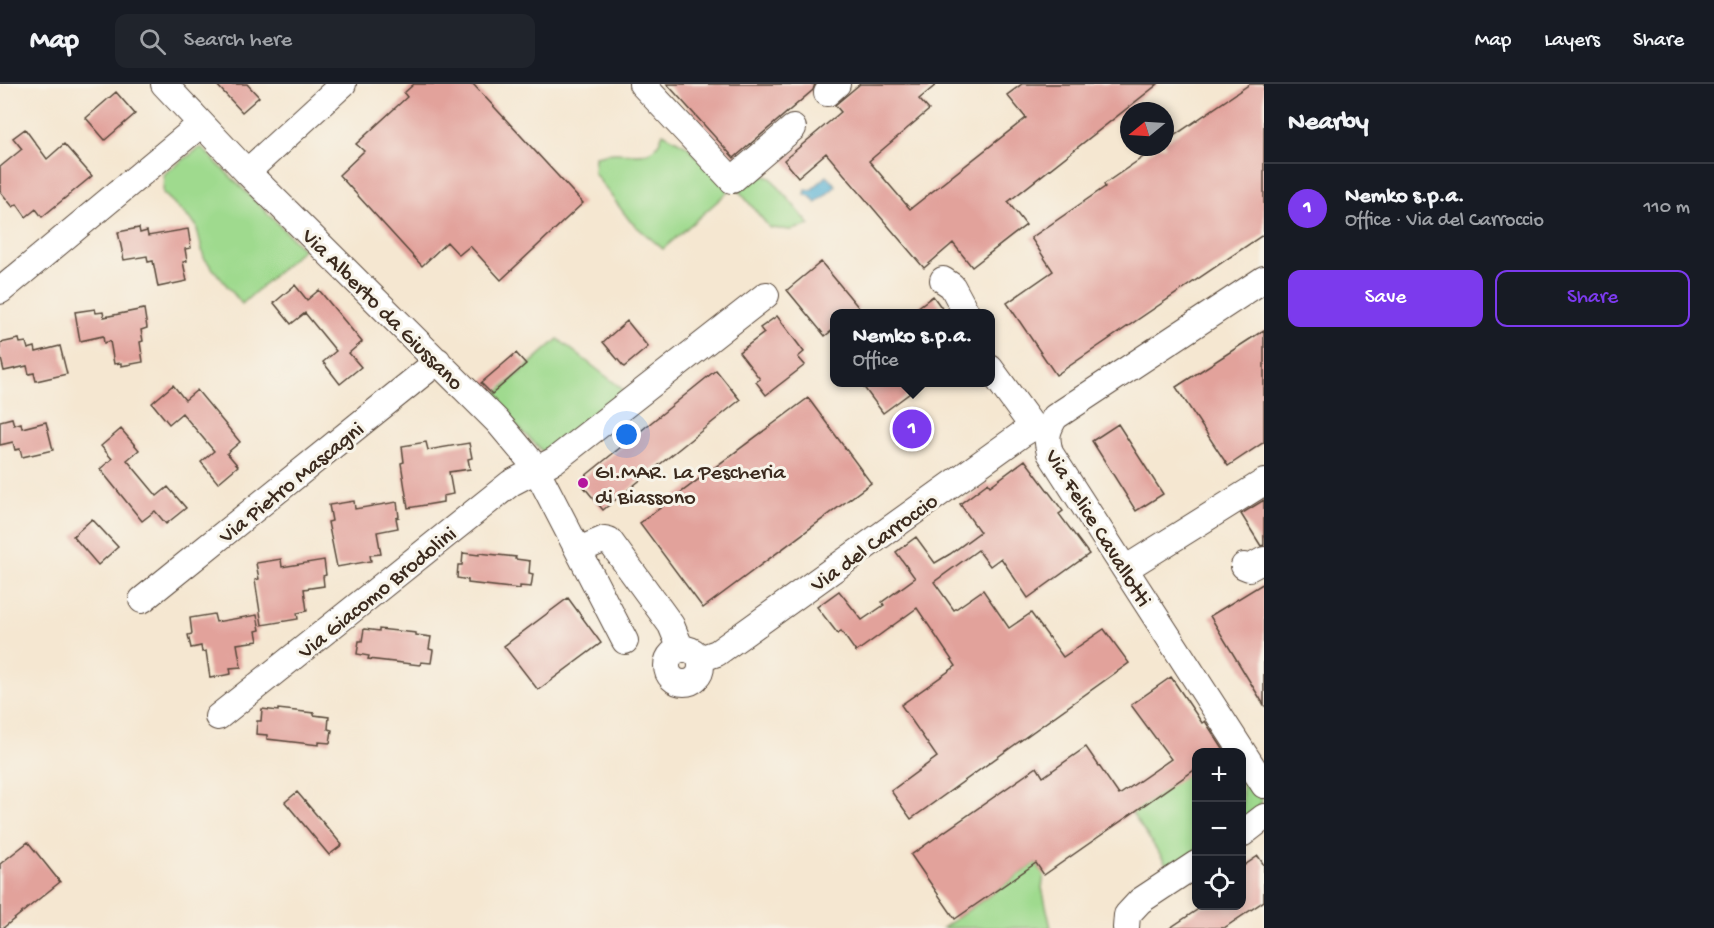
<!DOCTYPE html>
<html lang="en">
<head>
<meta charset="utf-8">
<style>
	:root { --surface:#171b24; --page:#20242c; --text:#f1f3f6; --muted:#9ea1a6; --line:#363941; --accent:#7c3aed }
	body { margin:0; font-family:"Gochi Hand",sans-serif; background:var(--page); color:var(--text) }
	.controls { position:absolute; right:18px; bottom:18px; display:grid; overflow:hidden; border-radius:12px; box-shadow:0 3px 9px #0003 }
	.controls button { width:54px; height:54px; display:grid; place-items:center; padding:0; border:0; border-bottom:2px solid var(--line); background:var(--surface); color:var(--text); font:30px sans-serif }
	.compass { position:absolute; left:1120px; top:18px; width:54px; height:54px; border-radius:50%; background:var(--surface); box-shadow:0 3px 9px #0003; rotate:252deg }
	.you { position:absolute; left:627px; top:351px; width:21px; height:21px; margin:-15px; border:4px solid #fff; border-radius:50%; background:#1a73e8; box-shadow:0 0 0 9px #1a73e833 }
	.badge { display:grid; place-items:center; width:39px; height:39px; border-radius:50%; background:var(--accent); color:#fff; font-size:20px; font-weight:700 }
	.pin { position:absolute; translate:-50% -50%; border:3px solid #fff; box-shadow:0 2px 6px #0006 }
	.popup { position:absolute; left:830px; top:225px; width:165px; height:78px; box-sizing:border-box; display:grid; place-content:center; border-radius:12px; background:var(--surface); filter:drop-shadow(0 2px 4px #0005); font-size:20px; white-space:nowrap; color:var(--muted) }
	.popup b { font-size:22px; color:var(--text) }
	.popup::after { content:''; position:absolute; left:50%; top:100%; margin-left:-12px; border:12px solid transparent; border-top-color:var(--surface) }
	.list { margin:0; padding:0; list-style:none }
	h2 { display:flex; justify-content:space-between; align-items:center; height:78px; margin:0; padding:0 24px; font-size:26px }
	h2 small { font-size:20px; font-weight:400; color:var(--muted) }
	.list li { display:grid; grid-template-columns:39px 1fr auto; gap:18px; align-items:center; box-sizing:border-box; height:90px; padding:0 24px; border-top:2px solid var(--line) }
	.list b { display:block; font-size:22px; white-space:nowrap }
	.list p { margin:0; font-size:20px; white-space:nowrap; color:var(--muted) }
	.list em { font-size:20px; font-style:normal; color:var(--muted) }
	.actions { display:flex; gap:12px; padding:18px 24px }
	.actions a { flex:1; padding:14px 0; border:2px solid var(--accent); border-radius:12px; text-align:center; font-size:21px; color:var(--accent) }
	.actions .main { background:var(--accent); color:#fff }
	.icon { flex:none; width:33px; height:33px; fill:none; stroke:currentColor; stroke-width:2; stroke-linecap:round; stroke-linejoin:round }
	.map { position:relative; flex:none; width:1264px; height:844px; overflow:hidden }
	header { display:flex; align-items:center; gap:36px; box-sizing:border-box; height:84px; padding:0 30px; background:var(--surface); border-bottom:2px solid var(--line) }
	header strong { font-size:28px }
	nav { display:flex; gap:33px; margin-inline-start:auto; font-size:21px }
	.search { width:420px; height:54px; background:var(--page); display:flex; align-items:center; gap:15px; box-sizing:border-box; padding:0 21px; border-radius:12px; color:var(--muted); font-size:22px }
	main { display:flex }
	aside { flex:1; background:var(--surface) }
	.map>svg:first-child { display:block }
</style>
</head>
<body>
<header>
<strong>Map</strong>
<div class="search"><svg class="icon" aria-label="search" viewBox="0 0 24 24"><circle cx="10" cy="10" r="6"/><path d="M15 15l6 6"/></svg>Search here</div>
<nav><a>Map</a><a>Layers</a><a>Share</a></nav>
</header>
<main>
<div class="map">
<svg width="1264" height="844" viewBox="0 0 1264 844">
	<rect width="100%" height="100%" fill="#f7f3e8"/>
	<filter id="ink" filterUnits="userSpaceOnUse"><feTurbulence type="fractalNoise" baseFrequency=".0167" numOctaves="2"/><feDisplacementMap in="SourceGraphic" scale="12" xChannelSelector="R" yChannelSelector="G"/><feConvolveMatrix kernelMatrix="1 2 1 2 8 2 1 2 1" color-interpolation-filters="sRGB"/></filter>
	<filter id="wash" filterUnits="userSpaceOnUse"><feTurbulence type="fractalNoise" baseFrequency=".008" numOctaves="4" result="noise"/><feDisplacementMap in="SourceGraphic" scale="24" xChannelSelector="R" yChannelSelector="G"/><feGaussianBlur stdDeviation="1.35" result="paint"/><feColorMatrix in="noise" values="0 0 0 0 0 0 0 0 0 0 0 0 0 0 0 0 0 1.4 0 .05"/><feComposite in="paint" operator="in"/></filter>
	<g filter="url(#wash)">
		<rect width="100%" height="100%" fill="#f5e7d1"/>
		<path fill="#9fda8e" stroke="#6d8256" stroke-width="1.5" d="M 663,49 L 687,62 L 729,107 L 663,165 L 630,137 L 594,89 L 595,72 C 601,71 608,69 615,69 C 637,69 654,77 663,49 Z
			M 201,63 L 303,165 L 242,220 L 204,174 L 196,141 L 163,109 L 164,90 Z
			M 753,88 L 771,94 L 810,141 L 791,146 L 770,144 L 735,102 Z
			M 558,255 L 625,307 L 554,369 L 542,367 L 490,315 Z
			M 1196,684 L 1196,769 L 1171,787 L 1132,729 Z
			M 1242,684 L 1262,716 L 1258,727 L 1242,739 Z
			M 1036,779 L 1044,791 L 1042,804 L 1051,844 L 943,844 Z"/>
		<path fill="#56b1d4" stroke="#486e79" stroke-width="1.5" d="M 827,92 L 836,102 L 816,119 L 810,112 L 805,111 L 806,106 L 811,106 Z"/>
		<g id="blocks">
			<path fill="#e2a29b" d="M 216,0 L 247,0 L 259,13 L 242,28 Z
				M 414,0 L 473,0 L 583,119 L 501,196 L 470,162 L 459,171 L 447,158 L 422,182 L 339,91 L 364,67 L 356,60 L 407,13 L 404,9 Z
				M 667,0 L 815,0 L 813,6 L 734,74 Z
				M 860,0 L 937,0 L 919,15 L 929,26 L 869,77 L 910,125 L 1026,34 L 1007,11 L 1022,0 L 1158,0 L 1008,118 L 1026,141 L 972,183 L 953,159 L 924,184 L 826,69 L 798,93 L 784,76 L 841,28 L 835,21 Z
				M 1250,0 L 1264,0 L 1264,150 L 1056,291 L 1007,219 L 1053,187 L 1031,154 L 1105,103 L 1104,100 L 1158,63 L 1165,63 L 1165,58 Z
				M 116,8 L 135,30 L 105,56 L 86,34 Z
				M 25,45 L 47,75 L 64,60 L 92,92 L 42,133 L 36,125 L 26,133 L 17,120 L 13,123 L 0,107 L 0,83 L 22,65 L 13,54 Z
				M 139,144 L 140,149 L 147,147 L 148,152 L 188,145 L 191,164 L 185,165 L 187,177 L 183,178 L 187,197 L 158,203 L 153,177 L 148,178 L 147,172 L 124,176 L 118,148 Z
				M 821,178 L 859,224 L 853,230 L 834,230 L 834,245 L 825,252 L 787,206 Z
				M 295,201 L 307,216 L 319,206 L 362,258 L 349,269 L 361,283 L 340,300 L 323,278 L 336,267 L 305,229 L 291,240 L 274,219 Z
				M 933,212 L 946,230 L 909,230 Z
				M 95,225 L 96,229 L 103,228 L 104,233 L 144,225 L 147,244 L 141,246 L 143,257 L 140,258 L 143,278 L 121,282 L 121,279 L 114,280 L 110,257 L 104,259 L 103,252 L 80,257 L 75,228 Z
				M 777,232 L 804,268 L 798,273 L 805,281 L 766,311 L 756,298 L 760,295 L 739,268 L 764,249 L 760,244 Z
				M 627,237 L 648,263 L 624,283 L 603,258 Z
				M 1264,246 L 1264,358 L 1228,382 L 1176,303 Z
				M 19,255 L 20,259 L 26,258 L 28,265 L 35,263 L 36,268 L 60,262 L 67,290 L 36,297 L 34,289 L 29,290 L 27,282 L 4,287 L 0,271 L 0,259 Z
				M 516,269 L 526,280 L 492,310 L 481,299 Z
				M 716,286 L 740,316 L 603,426 L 579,397 Z
				M 860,298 L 925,298 L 883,329 Z
				M 173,301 L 185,316 L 197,306 L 240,358 L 227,369 L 238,382 L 218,399 L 201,378 L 214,367 L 182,329 L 169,340 L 152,319 Z
				M 808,314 L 871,399 L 703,524 L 640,439 Z
				M 12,334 L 14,341 L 21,339 L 22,344 L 46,338 L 53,366 L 22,373 L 20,365 L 15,366 L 13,358 L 0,361 L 0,337 Z
				M 1118,340 L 1163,410 L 1136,427 L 1092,357 Z
				M 121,345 L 139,366 L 127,376 L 157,412 L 168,403 L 186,424 L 166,440 L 155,427 L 142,437 L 100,385 L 112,375 L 101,362 Z
				M 426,358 L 428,366 L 469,359 L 472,374 L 468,375 L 470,385 L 449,388 L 453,410 L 443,412 L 443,418 L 408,424 L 401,379 L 404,378 L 402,362 Z
				M 1025,376 L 1063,427 L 1059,430 L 1089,470 L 1028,514 L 1001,474 L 990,482 L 978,466 L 934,498 L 954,526 L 983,506 L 1009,544 L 1031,529 L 1063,573 L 1104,545 L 1129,579 L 911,735 L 891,707 L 937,673 L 901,621 L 956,582 L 917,524 L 856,568 L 841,547 L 838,550 L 817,523 L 839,507 L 862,536 L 884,521 L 882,518 L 915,494 L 896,468 L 916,453 L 935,479 L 950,470 L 980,448 L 960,420 L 988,399 L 990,402 Z
				M 1264,416 L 1264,461 L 1261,462 L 1241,430 Z
				M 354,417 L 355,425 L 397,418 L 399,433 L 396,434 L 398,444 L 377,448 L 381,470 L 370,471 L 371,477 L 337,483 L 328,438 L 332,437 L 329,421 Z
				M 92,435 L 118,463 L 98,481 L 73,452 Z
				M 463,469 L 479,471 L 479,469 L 516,473 L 515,475 L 530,477 L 529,489 L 533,490 L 531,503 L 520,502 L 520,505 L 468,499 L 468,496 L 457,494 L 458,481 L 462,481 Z
				M 281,475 L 282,483 L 324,476 L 326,491 L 323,492 L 324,502 L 304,505 L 307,527 L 297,529 L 298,535 L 262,541 L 255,496 L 259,495 L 256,479 Z
				M 1264,499 L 1264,621 L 1210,532 Z
				M 568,514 L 601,559 L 538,606 L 504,562 Z
				M 214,530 L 216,538 L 257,531 L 260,546 L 256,547 L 258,557 L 237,560 L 241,583 L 230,584 L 231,590 L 210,594 L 206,567 L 202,568 L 201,562 L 191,564 L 188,551 L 192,550 L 190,534 Z
				M 364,545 L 379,547 L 379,545 L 416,549 L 416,551 L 431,553 L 429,565 L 433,566 L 431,579 L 421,578 L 420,581 L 368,575 L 369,572 L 357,570 L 359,557 L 362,557 Z
				M 1171,593 L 1202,639 L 1205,637 L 1223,665 L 1219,669 L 1197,669 L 1197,684 L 1044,791 L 1036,779 L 955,835 L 911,771 L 1037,683 L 1043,693 L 1086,663 L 1119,711 L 1171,675 L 1131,621 Z
				M 262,625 L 278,627 L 278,625 L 314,629 L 314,631 L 329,633 L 328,645 L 332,646 L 330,659 L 319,658 L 319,661 L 267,655 L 267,651 L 256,650 L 257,637 L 261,637 Z
				M 297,708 L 342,761 L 329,771 L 285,718 Z
				M 28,758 L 60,798 L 3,844 L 0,844 L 0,780 Z
				M 1258,772 L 1264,781 L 1264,817 L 1224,844 L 1170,844 L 1203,822 L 1242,822 L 1242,783 Z"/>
		</g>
	</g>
	<g filter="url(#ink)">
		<use href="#blocks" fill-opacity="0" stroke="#574639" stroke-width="1.5"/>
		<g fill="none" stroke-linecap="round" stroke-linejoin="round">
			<defs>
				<path id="minor" d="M 164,0 L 247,88 L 497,337 L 534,381 L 625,557
					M 642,0 L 732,96 L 793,44
					M 827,9 L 837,0
					M 247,88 L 343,0
					M 1264,195 L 1055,333 C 1046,348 1046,353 1050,369 L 1264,701
					M 943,196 L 952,202 L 967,230
					M 0,207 L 201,40
					M 990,284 L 1033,343
					M 579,466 L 605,455 L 609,456 L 671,541 L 681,565
					M 1244,482 L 1249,484 L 1264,476
					M 1125,485 L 1264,398
					M 142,516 L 438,277
					M667 582a17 17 0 1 1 34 0a17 17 0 1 1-34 0Z
					M 700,575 L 717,569 L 1022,350 L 1033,343 L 1047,346
					M 218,633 L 511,399 L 555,376 L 766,211
					M 1242,750 L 1264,733
					M 1126,844 L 1127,831 L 1140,817 L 1196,780"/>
			</defs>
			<use href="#minor" stroke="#574639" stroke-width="28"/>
			<use href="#minor" stroke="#fff" stroke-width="26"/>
		</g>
	</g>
	<circle fill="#b5179e" stroke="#f7f3e8" stroke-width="2" cx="583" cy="399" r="6"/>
	<g text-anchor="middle" stroke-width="6" stroke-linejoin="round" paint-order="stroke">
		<g font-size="22" fill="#3b2a1e" stroke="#f7f3e8">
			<text transform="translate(384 224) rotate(45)" y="8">Via Alberto da Giussano</text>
			<text transform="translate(290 397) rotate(-39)" y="8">Via Pietro Mascagni</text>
			<text transform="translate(1100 443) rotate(58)" y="8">Via Felice Cavallotti</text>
			<text transform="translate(873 457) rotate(-36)" y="8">Via del Carroccio</text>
			<text transform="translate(376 507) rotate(-39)" y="8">Via Giacomo Brodolini</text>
		</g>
		<g font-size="22" fill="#3b2a1e" stroke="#f7f3e8" text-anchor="start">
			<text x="595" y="394">GI.MAR. La Pescheria<tspan x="595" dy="25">di Biassono</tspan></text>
		</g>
	</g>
</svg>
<div class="controls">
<button>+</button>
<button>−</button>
<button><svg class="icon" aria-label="locate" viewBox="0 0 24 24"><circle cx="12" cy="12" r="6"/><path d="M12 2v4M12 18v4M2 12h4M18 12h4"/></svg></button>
</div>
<svg class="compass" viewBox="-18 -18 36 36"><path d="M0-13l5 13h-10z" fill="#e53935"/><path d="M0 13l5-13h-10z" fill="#9ea1a6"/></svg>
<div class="you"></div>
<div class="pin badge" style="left:912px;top:345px">1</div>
<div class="popup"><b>Nemko s.p.a.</b>Office</div>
</div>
<aside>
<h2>Nearby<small></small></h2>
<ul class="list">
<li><span class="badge">1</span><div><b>Nemko s.p.a.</b><p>Office · Via del Carroccio</p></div><em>110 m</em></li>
</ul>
<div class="actions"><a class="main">Save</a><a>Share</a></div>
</aside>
</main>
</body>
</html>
